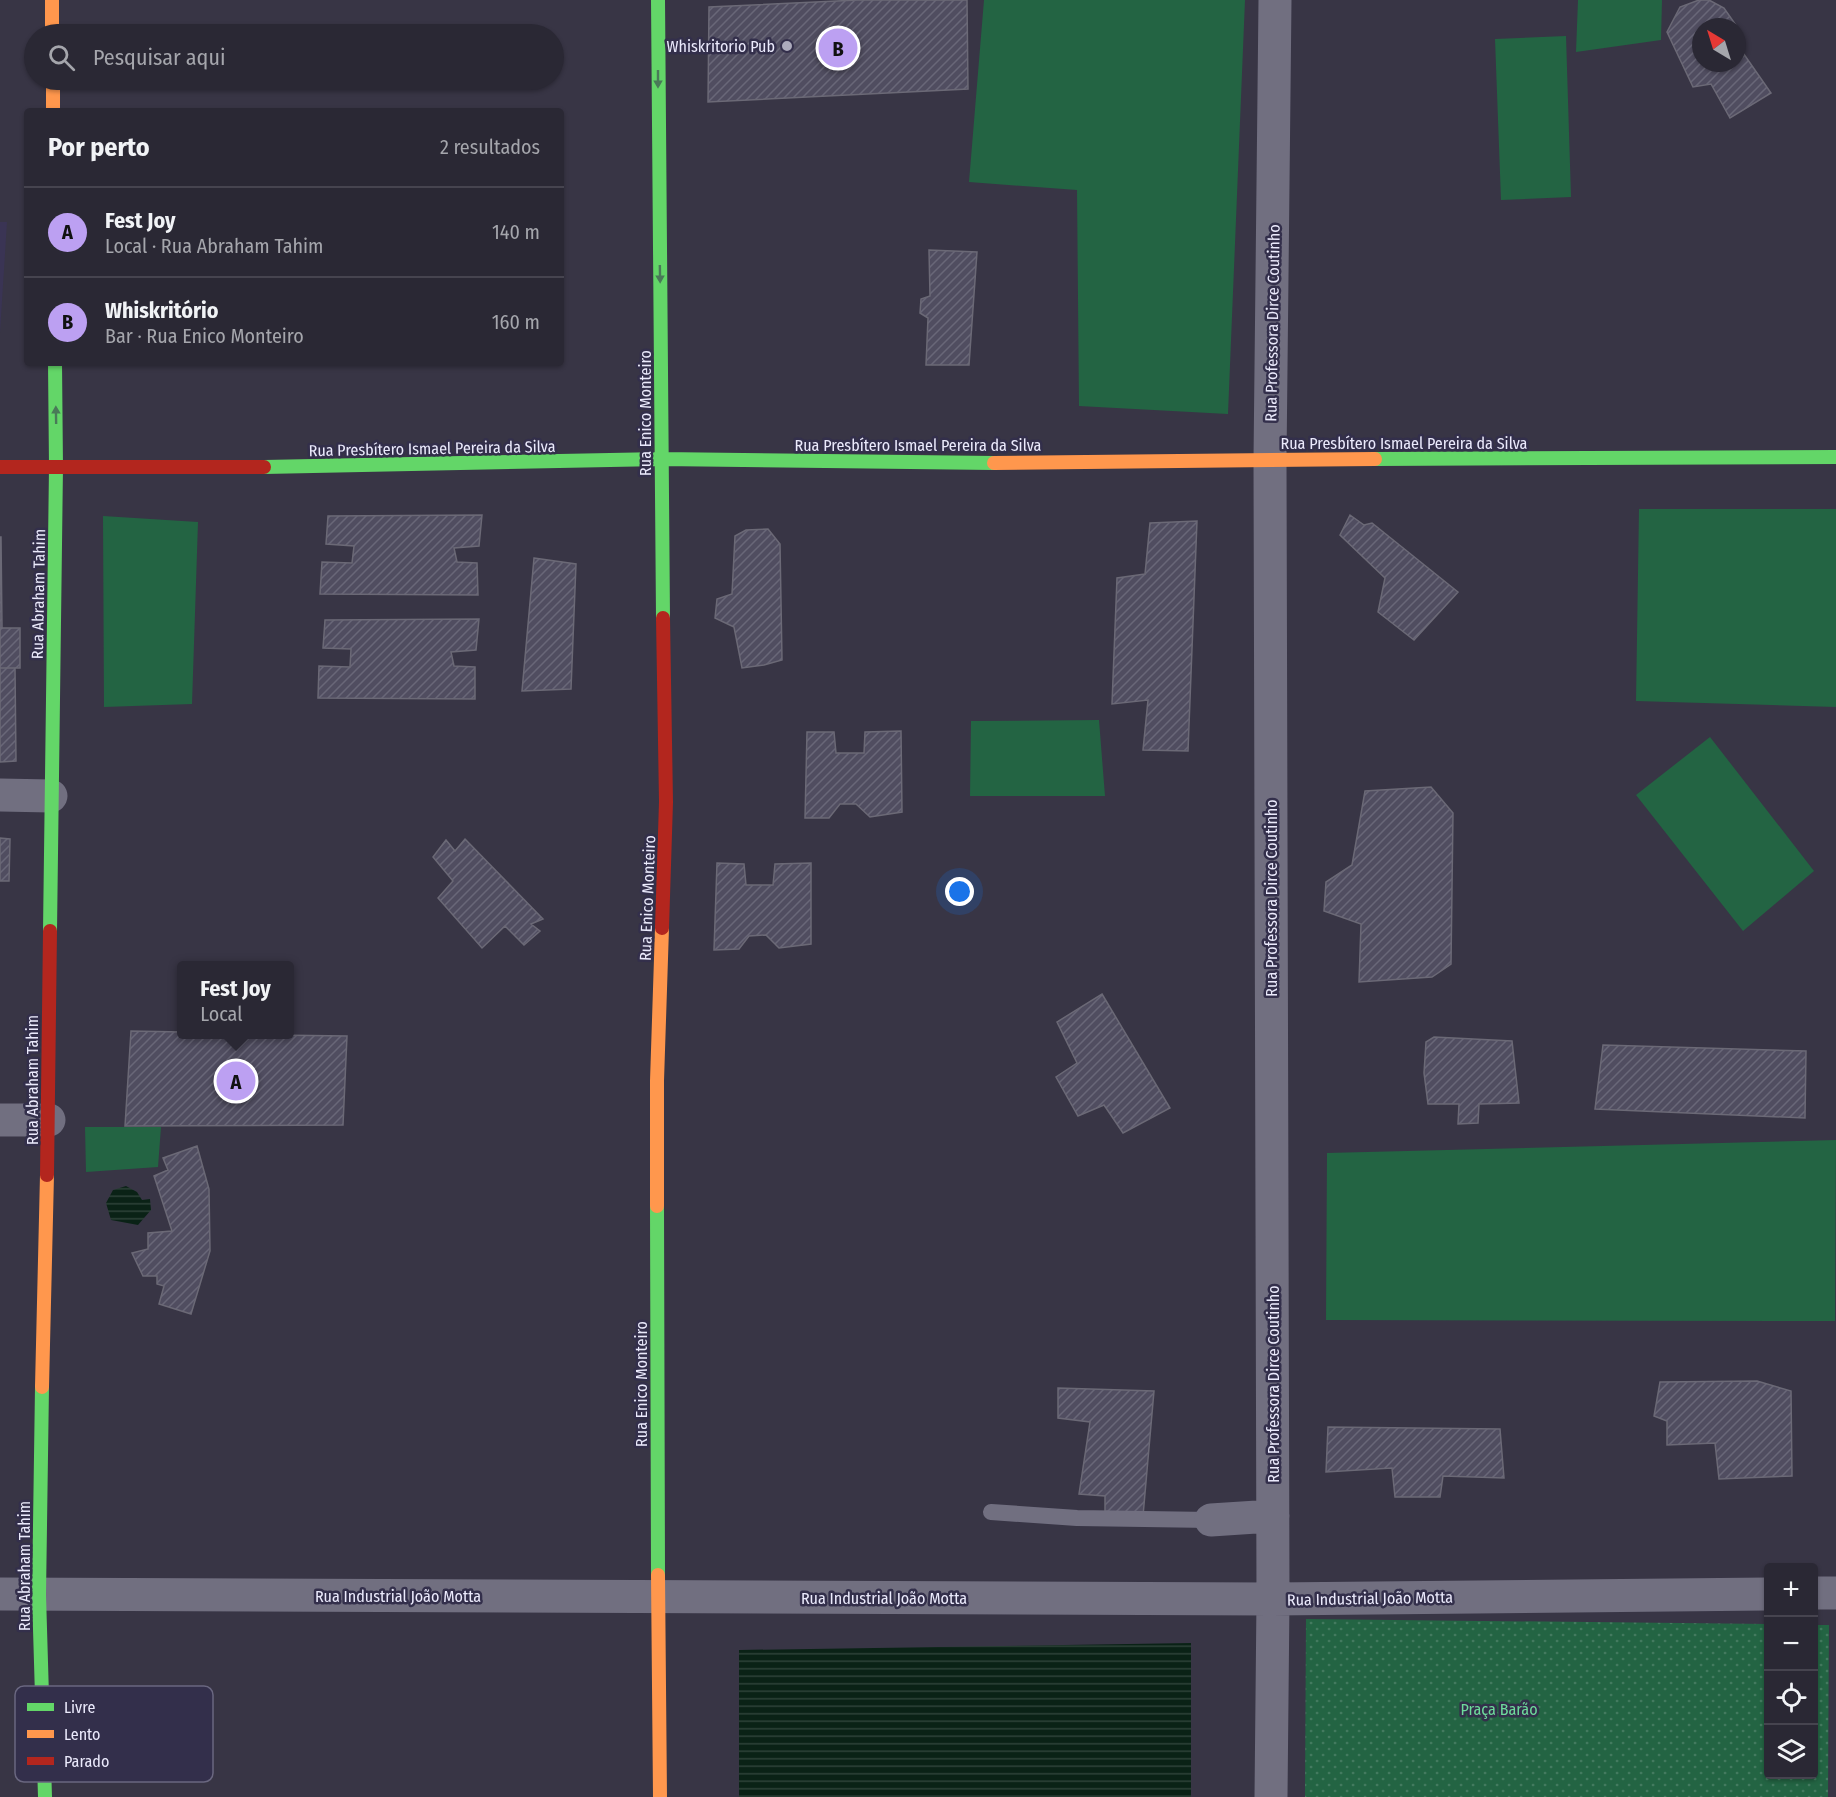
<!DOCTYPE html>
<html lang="pt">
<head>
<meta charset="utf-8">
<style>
	:root { --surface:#2a2834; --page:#32303c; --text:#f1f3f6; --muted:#a5a6ac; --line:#46444f; --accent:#bca0f2 }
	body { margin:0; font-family:"Fira Sans Condensed",sans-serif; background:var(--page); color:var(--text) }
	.controls { position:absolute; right:18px; bottom:18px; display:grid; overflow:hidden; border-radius:6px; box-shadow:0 2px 4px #0004 }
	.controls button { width:54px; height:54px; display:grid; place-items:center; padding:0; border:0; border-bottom:2px solid var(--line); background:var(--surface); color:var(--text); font:30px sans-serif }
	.compass { position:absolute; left:1692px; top:18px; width:54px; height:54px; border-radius:50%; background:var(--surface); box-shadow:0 2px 4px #0004; rotate:322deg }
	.you { position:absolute; left:960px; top:892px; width:21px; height:21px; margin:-15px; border:4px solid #fff; border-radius:50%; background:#1a73e8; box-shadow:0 0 0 9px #1a73e833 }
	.badge { display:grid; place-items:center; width:39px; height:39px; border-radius:50%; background:var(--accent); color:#111; font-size:20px; font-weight:700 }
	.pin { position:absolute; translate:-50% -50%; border:3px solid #fff; box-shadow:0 2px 6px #0006 }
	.popup { position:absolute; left:177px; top:961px; width:117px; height:78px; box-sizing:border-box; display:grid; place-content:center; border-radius:6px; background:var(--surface); filter:drop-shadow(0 2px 4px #0005); font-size:20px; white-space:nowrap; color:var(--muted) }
	.popup b { font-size:22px; color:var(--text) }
	.popup::after { content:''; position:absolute; left:50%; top:100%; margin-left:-12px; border:12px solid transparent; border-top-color:var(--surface) }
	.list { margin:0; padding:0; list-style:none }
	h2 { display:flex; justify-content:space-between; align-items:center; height:78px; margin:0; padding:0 24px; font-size:26px }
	h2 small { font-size:20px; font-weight:400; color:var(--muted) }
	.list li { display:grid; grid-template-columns:39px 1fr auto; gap:18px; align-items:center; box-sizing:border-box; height:90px; padding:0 24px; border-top:2px solid var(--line) }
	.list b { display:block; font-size:22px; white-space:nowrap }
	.list p { margin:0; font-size:20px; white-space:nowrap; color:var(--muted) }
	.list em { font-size:20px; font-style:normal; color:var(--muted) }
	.icon { flex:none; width:33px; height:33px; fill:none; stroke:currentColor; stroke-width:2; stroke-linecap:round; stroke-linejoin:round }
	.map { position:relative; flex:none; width:1836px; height:1797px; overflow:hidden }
	.search { position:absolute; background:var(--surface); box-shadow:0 2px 4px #0004; left:24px; top:24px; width:540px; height:66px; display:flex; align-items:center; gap:15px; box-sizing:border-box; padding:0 21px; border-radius:33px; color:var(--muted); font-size:22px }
	.panel { position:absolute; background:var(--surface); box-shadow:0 2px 4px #0004; left:24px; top:108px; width:540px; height:258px; border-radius:6px }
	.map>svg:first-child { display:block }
</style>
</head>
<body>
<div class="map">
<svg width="1836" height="1797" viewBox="0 0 1836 1797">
	<defs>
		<pattern id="park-dots" width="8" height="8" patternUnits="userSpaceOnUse" patternTransform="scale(1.5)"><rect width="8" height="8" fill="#236443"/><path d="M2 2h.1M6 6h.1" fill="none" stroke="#437a5f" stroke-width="1.8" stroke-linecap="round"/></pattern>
		<pattern id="water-rules" width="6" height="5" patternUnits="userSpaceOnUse" patternTransform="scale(1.5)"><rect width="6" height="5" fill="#0a2216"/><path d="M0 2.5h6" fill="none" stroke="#2e4239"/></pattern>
		<pattern id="building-hatch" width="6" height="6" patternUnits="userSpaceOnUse" patternTransform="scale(1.5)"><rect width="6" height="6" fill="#504d60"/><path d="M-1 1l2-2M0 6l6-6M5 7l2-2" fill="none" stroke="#696778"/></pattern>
	</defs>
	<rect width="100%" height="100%" fill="#383545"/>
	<path fill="#3a3454" d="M 0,222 L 7,222 L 0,333 Z"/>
	<path fill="#236443" d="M 984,0 L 1245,0 L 1228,414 L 1079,406 L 1077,190 L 969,182 Z
		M 1578,0 L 1662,0 L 1661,40 L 1576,52 Z
		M 1566,36 L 1571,197 L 1501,200 L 1495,39 Z
		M 1639,509 L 1836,509 L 1836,707 L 1636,701 Z
		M 103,516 L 198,522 L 192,704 L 104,707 Z
		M 1099,720 L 1105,796 L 970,796 L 971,721 Z
		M 1710,737 L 1814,871 L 1743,931 L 1636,795 Z
		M 85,1127 L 161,1127 L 158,1167 L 86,1172 Z
		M 1836,1140 L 1835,1321 L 1326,1320 L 1327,1153 Z"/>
	<path fill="url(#park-dots)" d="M 1306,1619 L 1768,1624 L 1768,1774 L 1814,1774 L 1814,1625 L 1829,1625 L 1828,1797 L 1305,1797 Z"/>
	<path fill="url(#water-rules)" d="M 126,1186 L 137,1192 L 142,1200 L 150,1199 L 151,1210 L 138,1225 L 111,1220 L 106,1203 L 113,1190 Z
		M 1191,1643 L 1191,1797 L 739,1797 L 739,1650 Z"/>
	<path fill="url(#building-hatch)" stroke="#6b6976" stroke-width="1.5" fill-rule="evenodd" d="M 858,0 L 967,0 L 968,89 L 708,102 L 709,7 Z
		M 1699,0 L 1709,0 L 1724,8 L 1740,31 L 1741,50 L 1771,93 L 1730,118 L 1711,84 L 1693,87 L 1667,32 L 1680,7 ZM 1701,27 L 1737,27 L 1737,63 L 1701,63 Z
		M 929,250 L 977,252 L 969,365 L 926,365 L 928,318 L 920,313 L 921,299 L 930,296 Z
		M 482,515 L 479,546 L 454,548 L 457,562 L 477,563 L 478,595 L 320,594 L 322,562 L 352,563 L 354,546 L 326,544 L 328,516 Z
		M 1350,515 L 1364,525 L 1372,523 L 1458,592 L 1414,640 L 1378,612 L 1385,578 L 1340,535 Z
		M 1197,521 L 1188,751 L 1143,750 L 1148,700 L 1112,704 L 1117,578 L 1145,574 L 1150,523 Z
		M 768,529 L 780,544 L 782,660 L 764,665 L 742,668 L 734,627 L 715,618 L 717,599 L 732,594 L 735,536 L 746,530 Z
		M 0,537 L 1,537 L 2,628 L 0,628 Z
		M 534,558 L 576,564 L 571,689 L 522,691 Z
		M 479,619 L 476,650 L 451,652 L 454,666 L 475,667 L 475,699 L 318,698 L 319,666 L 350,667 L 351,649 L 323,648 L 325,620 Z
		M 0,628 L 20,628 L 20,668 L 0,668 Z
		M 0,668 L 15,668 L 16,761 L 0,762 Z
		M 901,731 L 902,812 L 870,817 L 856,804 L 840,804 L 829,818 L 805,818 L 807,732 L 834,732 L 836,753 L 864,753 L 865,732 Z
		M 1431,787 L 1453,813 L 1451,964 L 1432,977 L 1359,982 L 1361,924 L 1324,911 L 1326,882 L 1352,865 L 1365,791 Z
		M 0,838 L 10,839 L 9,881 L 0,881 Z
		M 465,839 L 543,919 L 531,924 L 540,931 L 524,945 L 505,926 L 482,948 L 438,898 L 453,881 L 433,857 L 446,840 L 455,851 Z
		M 717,863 L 744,864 L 746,885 L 773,885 L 775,864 L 811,863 L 811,944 L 779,948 L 766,935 L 749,936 L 739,949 L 714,950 Z
		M 1102,994 L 1170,1108 L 1123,1133 L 1104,1105 L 1078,1116 L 1056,1077 L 1077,1063 L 1057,1022 Z
		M 131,1031 L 182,1032 L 182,1034 L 347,1036 L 343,1125 L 125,1126 Z
		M 1434,1037 L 1512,1041 L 1519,1103 L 1479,1104 L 1478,1123 L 1458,1124 L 1459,1104 L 1428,1104 L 1424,1073 L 1426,1042 Z
		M 1603,1045 L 1806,1051 L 1805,1118 L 1595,1109 Z
		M 197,1146 L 209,1189 L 210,1251 L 191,1314 L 159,1304 L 164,1286 L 157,1284 L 157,1276 L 143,1276 L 132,1253 L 148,1249 L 148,1233 L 172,1231 L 154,1176 L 168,1170 L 163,1158 Z
		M 1757,1381 L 1791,1391 L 1792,1476 L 1719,1479 L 1715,1443 L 1667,1445 L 1667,1421 L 1654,1416 L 1660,1382 Z
		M 1058,1388 L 1154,1391 L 1143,1516 L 1105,1511 L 1105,1496 L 1079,1494 L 1090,1422 L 1058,1418 Z
		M 1328,1427 L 1500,1429 L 1504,1478 L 1443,1476 L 1440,1497 L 1395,1497 L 1392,1468 L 1326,1472 Z"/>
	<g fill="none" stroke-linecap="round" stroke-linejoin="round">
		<path stroke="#716f80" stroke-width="16" d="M 991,1512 L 1077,1518 L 1211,1520"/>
		<path stroke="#716f80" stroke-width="33" d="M 0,795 L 51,796
			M 0,1120 L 49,1120
			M 1211,1520 L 1273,1516
			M 1814,1593 L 1836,1593
			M 0,1594 L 1273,1599 L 1768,1594
			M 1271,1797 L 1273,1599 L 1270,460 L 1275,0"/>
		<path stroke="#63d668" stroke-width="14" d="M 658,0 L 663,618
			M 1375,459 L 1836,457
			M 264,467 L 661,459 L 994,463
			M 50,931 L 56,467 L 55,363
			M 657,1206 L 658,1575
			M 42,1387 L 39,1595 L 45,1797"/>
		<path stroke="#ff974d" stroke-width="14" d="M 52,0 L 52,34
			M 53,80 L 53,111
			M 994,463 L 1375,459
			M 657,1206 L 657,1081 L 662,928
			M 42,1387 L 47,1175
			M 658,1575 L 660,1797"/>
		<path stroke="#b3261e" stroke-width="14" d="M 0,467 L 264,467
			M 662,928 L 666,802 L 663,618
			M 47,1175 L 50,931"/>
	</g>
	<defs><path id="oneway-solid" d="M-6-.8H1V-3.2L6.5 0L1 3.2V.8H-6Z" transform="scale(1.5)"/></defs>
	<g fill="#497a58">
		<use href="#oneway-solid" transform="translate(658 79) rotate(90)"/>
		<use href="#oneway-solid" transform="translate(660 274) rotate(89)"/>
		<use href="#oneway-solid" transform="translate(56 415) rotate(-91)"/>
	</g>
	<circle fill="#acabbc" stroke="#332f4b" stroke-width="2" cx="787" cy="46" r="6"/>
	<g text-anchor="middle" stroke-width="5" stroke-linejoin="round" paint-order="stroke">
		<g font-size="16" fill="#ebeafc" stroke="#332f4b" text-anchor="end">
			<text x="775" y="52">Whiskritorio Pub</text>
		</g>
		<g font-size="16" fill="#ebeafc" stroke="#332f4b">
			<text transform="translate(1272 323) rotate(-89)" y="6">Rua Professora Dirce Coutinho</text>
			<text transform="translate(645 413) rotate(-90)" y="6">Rua Enico Monteiro</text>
			<text x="1404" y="449">Rua Presbítero Ismael Pereira da Silva</text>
			<text x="918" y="451">Rua Presbítero Ismael Pereira da Silva</text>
			<text transform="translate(432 448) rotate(-1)" y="6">Rua Presbítero Ismael Pereira da Silva</text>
			<text transform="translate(38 594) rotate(-89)" y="6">Rua Abraham Tahim</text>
			<text transform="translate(647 898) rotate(-88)" y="6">Rua Enico Monteiro</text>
			<text transform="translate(1271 898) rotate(-90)" y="6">Rua Professora Dirce Coutinho</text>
			<text transform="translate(32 1080) rotate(-90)" y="6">Rua Abraham Tahim</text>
			<text transform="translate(641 1384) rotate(-90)" y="6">Rua Enico Monteiro</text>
			<text transform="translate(1273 1384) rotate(-90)" y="6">Rua Professora Dirce Coutinho</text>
			<text transform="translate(24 1566) rotate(-90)" y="6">Rua Abraham Tahim</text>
			<text x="398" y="1602">Rua Industrial João Motta</text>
			<text x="884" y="1604">Rua Industrial João Motta</text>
			<text transform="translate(1370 1598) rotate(-1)" y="6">Rua Industrial João Motta</text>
		</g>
		<g font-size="16" fill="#6edb9c" stroke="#332f4b">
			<text x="1499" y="1715">Praça Barão</text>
		</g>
	</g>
	<rect x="15" y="1686" width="198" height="96" rx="9" fill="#332f4b" stroke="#6a6780" stroke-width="1.5"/>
	<rect x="27" y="1703" width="27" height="8" fill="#63d668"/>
	<rect x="27" y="1730" width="27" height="8" fill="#ff974d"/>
	<rect x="27" y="1757" width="27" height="8" fill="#b3261e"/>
	<g font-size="16" fill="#ebeafc">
		<text x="64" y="1713">Livre</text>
		<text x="64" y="1740">Lento</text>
		<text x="64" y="1767">Parado</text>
	</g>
</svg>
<div class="controls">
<button>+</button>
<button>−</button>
<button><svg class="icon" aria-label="locate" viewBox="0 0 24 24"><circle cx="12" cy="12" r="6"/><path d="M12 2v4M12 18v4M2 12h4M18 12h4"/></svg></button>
<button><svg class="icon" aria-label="layers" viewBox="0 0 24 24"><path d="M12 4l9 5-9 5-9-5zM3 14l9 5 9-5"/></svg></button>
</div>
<svg class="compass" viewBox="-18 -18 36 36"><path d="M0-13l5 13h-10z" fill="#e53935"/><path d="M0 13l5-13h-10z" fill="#a5a6ac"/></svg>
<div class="you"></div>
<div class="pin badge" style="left:236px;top:1081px">A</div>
<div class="popup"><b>Fest Joy</b>Local</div>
<div class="pin badge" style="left:838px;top:48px">B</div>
<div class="search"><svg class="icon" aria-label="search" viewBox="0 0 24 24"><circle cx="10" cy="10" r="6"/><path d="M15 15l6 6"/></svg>Pesquisar aqui</div>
<section class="panel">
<h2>Por perto<small>2 resultados</small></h2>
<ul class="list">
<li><span class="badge">A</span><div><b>Fest Joy</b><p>Local · Rua Abraham Tahim</p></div><em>140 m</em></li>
<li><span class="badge">B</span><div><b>Whiskritório</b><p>Bar · Rua Enico Monteiro</p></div><em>160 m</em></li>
</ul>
</section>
</div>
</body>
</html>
